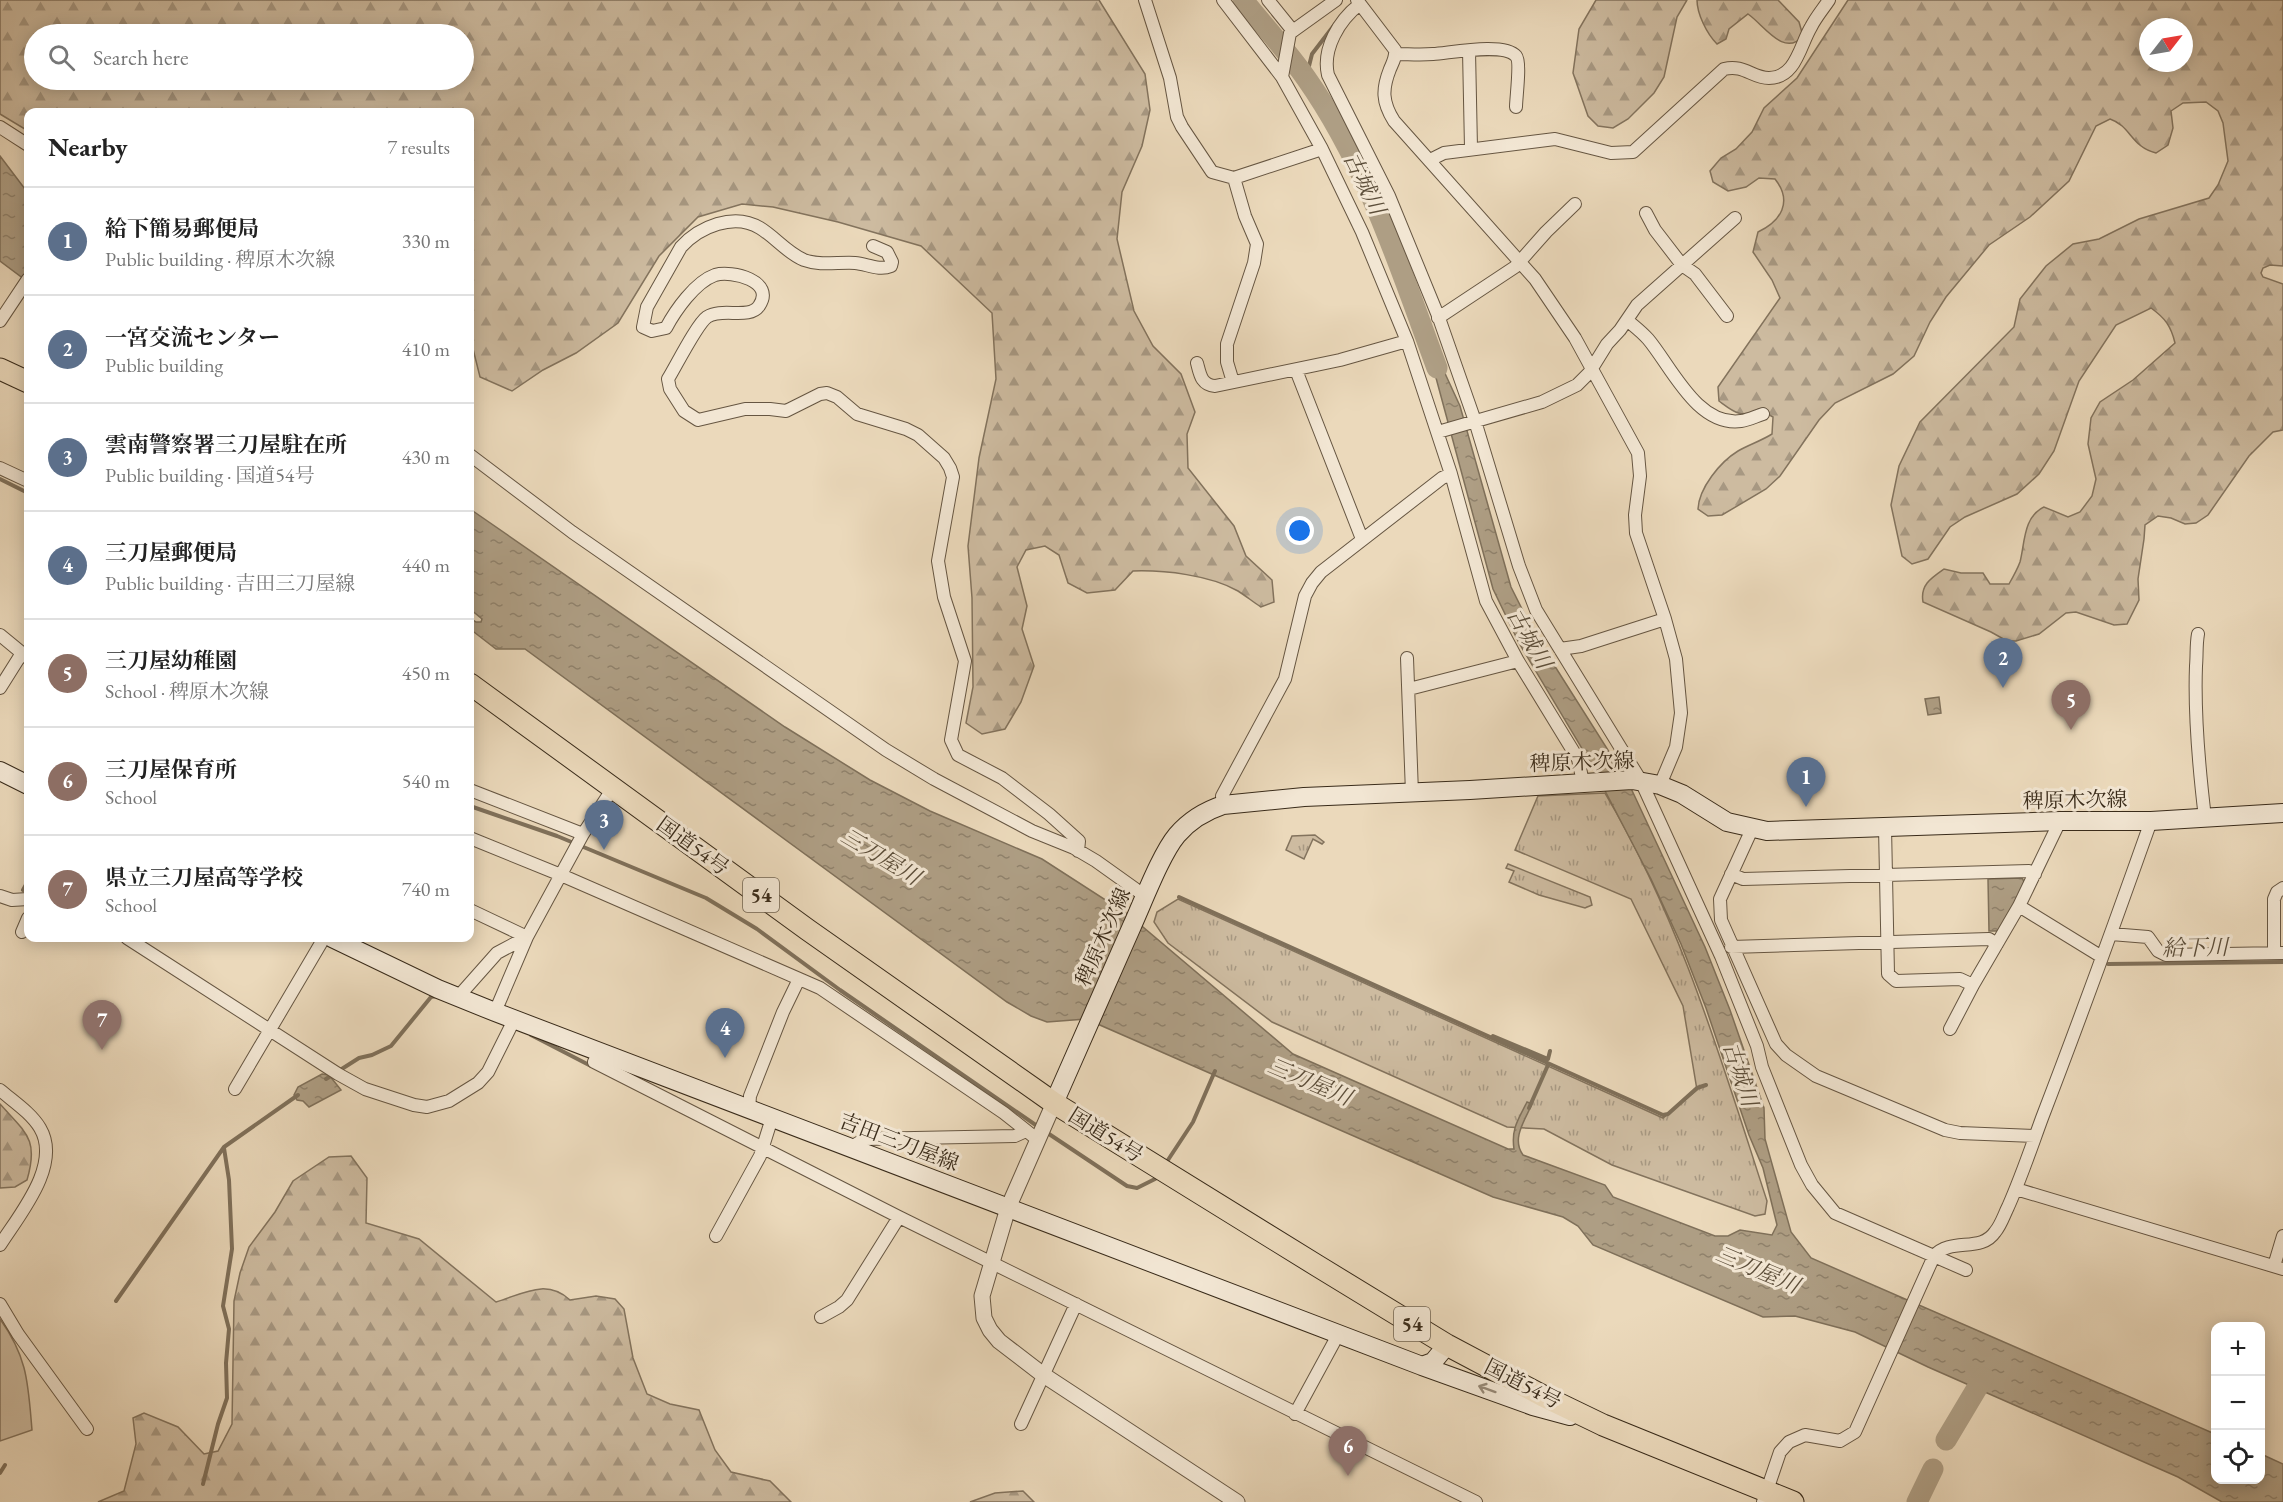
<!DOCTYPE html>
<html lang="en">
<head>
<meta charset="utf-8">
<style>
	:root { --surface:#fff; --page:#f2f2f2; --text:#222; --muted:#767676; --line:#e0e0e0; --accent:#8f2418 }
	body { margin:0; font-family:"EB Garamond","Noto Serif JP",serif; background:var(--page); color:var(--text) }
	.controls { position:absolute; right:18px; bottom:18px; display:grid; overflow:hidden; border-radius:12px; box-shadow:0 3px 15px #0003 }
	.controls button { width:54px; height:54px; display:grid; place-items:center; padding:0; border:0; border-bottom:2px solid var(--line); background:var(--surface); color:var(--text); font:30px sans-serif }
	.compass { position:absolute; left:2139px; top:18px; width:54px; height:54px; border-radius:50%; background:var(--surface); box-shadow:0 3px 15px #0003; rotate:59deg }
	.you { position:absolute; left:1300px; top:531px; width:21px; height:21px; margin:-15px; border:4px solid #fff; border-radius:50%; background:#1a73e8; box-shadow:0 0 0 9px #1a73e833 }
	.badge { display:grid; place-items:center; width:39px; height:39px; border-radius:50%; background:var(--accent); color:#fff; font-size:20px; font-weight:700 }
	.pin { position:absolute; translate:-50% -50px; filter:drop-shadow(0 2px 3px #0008) }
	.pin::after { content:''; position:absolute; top:32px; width:21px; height:18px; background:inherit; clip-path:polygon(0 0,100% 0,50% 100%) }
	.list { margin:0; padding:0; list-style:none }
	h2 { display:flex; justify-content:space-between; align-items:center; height:78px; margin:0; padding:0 24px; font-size:26px }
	h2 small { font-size:20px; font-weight:400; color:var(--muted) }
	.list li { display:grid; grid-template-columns:39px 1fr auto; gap:18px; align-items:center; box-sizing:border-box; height:108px; padding:0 24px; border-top:2px solid var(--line) }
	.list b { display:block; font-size:22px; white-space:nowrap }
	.list p { margin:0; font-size:20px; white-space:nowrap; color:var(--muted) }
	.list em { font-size:20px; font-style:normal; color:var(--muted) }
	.icon { flex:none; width:33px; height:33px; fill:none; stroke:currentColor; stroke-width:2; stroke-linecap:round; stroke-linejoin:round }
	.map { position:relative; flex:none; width:2283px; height:1502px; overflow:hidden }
	.search { position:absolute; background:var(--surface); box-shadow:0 3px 15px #0003; left:24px; top:24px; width:450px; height:66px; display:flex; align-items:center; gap:15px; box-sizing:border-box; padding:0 21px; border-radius:33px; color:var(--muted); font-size:22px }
	.panel { position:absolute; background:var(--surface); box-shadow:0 3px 15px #0003; left:24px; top:108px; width:450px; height:834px; border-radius:12px }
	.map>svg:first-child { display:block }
</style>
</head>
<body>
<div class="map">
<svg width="2283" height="1502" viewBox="0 0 2283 1502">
	<defs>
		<pattern id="grass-tufts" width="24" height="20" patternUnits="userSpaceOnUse" patternTransform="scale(1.5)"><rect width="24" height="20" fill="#cdbba0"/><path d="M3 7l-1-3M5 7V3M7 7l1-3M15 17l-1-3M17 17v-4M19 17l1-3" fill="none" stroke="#a79882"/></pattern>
		<pattern id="forest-firs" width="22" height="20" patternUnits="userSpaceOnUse" patternTransform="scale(1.5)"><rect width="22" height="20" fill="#cdbba0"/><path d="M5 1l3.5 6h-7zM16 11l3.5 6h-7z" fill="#a79882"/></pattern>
		<pattern id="water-ripples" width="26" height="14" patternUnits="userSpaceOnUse" patternTransform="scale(1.5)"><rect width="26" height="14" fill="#ae9e84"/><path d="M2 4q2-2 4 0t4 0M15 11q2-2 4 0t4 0" fill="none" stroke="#8f816b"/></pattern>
	</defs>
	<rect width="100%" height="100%" fill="#ebd9bb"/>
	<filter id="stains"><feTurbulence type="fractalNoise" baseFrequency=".00333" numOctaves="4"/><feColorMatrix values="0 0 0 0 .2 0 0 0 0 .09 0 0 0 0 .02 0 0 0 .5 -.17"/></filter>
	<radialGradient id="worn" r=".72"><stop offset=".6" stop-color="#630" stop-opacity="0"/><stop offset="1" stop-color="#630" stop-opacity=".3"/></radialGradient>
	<path fill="url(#grass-tufts)" stroke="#83735d" stroke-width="1.5" d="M 1605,793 C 1681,921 1721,1060 1767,1201 L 1765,1214 L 1755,1216 L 1612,1165 L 1544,1129 L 1507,1127 L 1272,1022 L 1168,943 L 1154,922 L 1157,912 L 1178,899 L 1663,1118 L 1697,1090 L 1683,1006 L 1631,899 L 1515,850 L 1538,796 Z
		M 1315,835 L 1324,842 L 1322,844 L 1313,839 L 1304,859 L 1286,850 L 1292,836 Z
		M 1508,864 L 1590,897 L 1592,905 L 1585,908 L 1539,895 L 1509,882 L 1514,871 L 1506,868 Z"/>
	<path fill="url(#forest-firs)" stroke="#83735d" stroke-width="1.5" fill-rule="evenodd" d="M 0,0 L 1099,0 L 1145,74 L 1150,110 L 1142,146 L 1122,192 L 1117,239 L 1134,311 L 1153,346 L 1181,374 L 1195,412 L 1187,434 L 1188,468 L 1234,526 L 1246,556 L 1272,580 L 1274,602 L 1261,607 C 1253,602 1246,596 1238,591 C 1210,575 1164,570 1133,571 L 1115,590 L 1087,593 L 1068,583 L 1059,555 L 1045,546 L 1026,550 L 1017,567 L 1027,606 L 1022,629 L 1034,666 L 1021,702 L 1005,729 L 982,734 L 966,723 L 973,687 L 972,598 L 968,546 L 979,458 L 996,379 L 992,313 L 921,246 L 838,222 L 773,207 L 742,204 L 698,217 L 659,256 L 618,323 L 576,353 L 543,370 L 512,391 L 480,377 L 470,337 L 470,112 L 28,112 L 28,131 L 0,114 ZM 34,34 L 464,34 L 464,80 L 34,80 Z
		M 1596,0 L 1687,0 L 1677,17 L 1664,77 L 1654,93 L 1628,119 L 1613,128 L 1598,126 L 1588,116 L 1573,73 L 1579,29 Z
		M 1697,0 L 1778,0 L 1799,22 L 1803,36 C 1784,58 1764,25 1748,14 L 1729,29 L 1726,39 L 1717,44 C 1707,34 1697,14 1697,0 Z
		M 1848,0 L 2283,0 L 2283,266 L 2270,265 L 2263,268 L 2261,273 L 2263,277 L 2283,284 L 2283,430 L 2273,432 L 2249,456 L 2208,515 L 2196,523 L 2185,524 L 2171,518 L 2158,516 L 2145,525 L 2144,539 L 2138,579 L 2139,600 L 2127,624 L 2114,625 L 2076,612 L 2066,613 L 2039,634 L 2016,641 L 2007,641 L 1991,632 L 1923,602 C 1920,585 1931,578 1944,569 L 1961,573 L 1983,573 L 1990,584 L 2009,584 C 2013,577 2017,570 2020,562 C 2025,543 2023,517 2044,507 L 2068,517 L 2080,512 L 2092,496 L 2096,479 L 2088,444 L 2091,418 L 2100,402 L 2133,380 L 2175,343 C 2171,326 2165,318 2151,308 L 2116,325 L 2079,381 L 2054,451 L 2039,474 L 2017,494 L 1965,517 L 1950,527 L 1928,559 L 1912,564 L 1902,556 L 1891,505 L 1899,466 L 1920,422 L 2014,327 L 2020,299 L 2046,266 L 2073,244 L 2099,239 L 2139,219 L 2209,198 L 2218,185 L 2228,161 L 2223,123 L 2218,111 L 2206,102 L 2183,103 L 2171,111 L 2173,128 L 2168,145 L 2156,153 C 2131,147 2131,126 2110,119 L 2096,126 L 2069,181 L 2030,217 L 1989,245 L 1946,297 L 1930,322 L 1914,356 L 1893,374 L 1835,403 L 1819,420 L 1780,476 L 1766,489 L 1722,515 L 1708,516 L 1698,509 C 1699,488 1720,462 1738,451 C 1748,445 1761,441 1772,434 L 1773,417 L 1759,409 C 1741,419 1734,412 1719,401 L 1718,387 L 1780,298 L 1772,280 L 1753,252 L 1758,232 C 1781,221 1793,202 1775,179 L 1759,178 L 1746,187 L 1728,191 L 1713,182 L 1710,171 L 1721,158 L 1736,149 L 1752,132 L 1764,108 L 1797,78 ZM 2148,27 L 2184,27 L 2184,63 L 2148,63 Z
		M 0,1104 C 26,1133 39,1139 27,1180 L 15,1187 L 0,1188 Z
		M 351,1156 L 367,1178 L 366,1223 L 419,1239 L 496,1302 C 523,1294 546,1278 570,1300 L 596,1296 L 615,1299 L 624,1309 L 633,1358 L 647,1394 L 670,1404 L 699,1410 L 715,1450 L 731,1472 L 770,1481 L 791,1502 L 98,1502 L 124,1491 L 136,1444 L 133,1418 L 144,1413 L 178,1427 L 204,1454 L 218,1451 L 232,1424 L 234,1301 L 240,1273 L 249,1247 L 275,1212 L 293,1181 L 329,1157 Z
		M 1023,1491 L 1034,1502 L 970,1502 L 995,1493 Z"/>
	<path fill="#cdbba0" stroke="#83735d" stroke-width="1.5" d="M 0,1319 C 28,1358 28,1384 32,1430 L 0,1441 Z"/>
	<path fill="url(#water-ripples)" stroke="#7f705a" stroke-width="1.5" d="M 0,156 L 28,193 L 28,282 L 0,261 Z
		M 1425,330 L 1460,406 L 1511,587 L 1526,617 L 1527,626 L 1542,653 L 1556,668 L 1625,777 L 1599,777 L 1519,643 L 1493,589 L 1432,363 Z
		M 470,509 L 785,727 L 870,780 L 930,811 L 1042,859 L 1132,917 L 1086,1019 L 1047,1022 L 1031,1016 L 1007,1002 L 525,649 L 496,649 L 470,629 L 470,618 L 476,622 L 481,622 L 482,619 L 470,609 Z
		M 1939,697 L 1941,713 L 1928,715 L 1925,699 Z
		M 1629,784 L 1705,947 L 1730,1010 L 1764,1108 L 1765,1139 L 1791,1232 L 1811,1258 L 2215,1434 L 2216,1480 L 2260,1480 L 2261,1454 L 2283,1464 L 2283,1502 L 2222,1502 L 2178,1477 L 1928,1367 L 1855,1332 L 1795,1316 L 1763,1317 L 1593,1245 L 1578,1226 L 1563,1217 L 1493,1197 L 1093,1022 L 1137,922 L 1293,1054 L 1508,1149 L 1514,1149 C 1511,1129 1518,1120 1527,1102 L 1532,1104 C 1525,1120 1511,1139 1523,1155 L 1605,1185 L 1613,1197 L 1715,1236 L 1728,1236 L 1740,1230 L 1772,1235 L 1777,1225 L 1763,1168 L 1749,1135 L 1706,1008 L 1681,944 L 1651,879 L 1602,785 Z
		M 2022,878 L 2025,883 L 2001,931 L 1989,931 L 1988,879 Z
		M 322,1074 L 329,1075 L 341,1090 L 309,1107 L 303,1101 L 297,1100 L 294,1095 L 298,1087 Z"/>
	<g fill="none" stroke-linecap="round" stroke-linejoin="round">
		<path stroke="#7f705a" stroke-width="4" d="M 1306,78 L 1312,54 L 1335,24
			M 0,479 L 28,493
			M 470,806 L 557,836 L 706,898 L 757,929 L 840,990 L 1040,1128
			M 23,890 L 28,881
			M 1179,897 L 1663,1115 L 1668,1114 L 1697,1088 L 1706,1085
			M 2108,964 L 2283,962
			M 531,1035 L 591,1066
			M 1493,1036 L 1548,1059 L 1550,1051
			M 326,1079 L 359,1058 L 372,1055 L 391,1046 L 431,997 L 436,996
			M 1529,1108 L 1548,1065
			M 1046,1132 L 1127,1186 L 1137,1188 L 1155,1179
			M 1168,1160 L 1193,1122 L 1215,1071
			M 116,1301 L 224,1147 L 298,1095
			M 0,1473 L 5,1465
			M 203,1484 L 218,1424 L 227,1398 L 226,1363 L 229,1329 L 223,1306 L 232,1249 L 229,1180 L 224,1148"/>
		<path stroke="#ae9e84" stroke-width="21" d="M 1243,0 C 1264,26 1287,51 1306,78 C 1368,166 1400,268 1437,368
			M 1946,1440 L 1983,1378
			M 1917,1502 L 1933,1469"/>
		<defs>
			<path id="minor" d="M 1145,0 L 1170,78 L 1177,117 L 1182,127 L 1212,172 L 1234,178 L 1322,149
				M 1223,0 L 1282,77
				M 1268,0 L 1293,31
				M 1336,0 L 1290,33 L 1282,77 L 1322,149 L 1362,232 L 1407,341 L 1451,474 L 1486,601 L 1518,661 L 1578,759 L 1583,782
				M 1357,0 L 1395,50 C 1396,57 1393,62 1390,69 C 1382,89 1382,102 1394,121 L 1535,279 L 1575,338 L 1638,453 L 1640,476 L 1635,515 L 1636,533 L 1665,619 L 1676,659 L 1681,713 L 1676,747 L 1660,785
				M 1360,4 C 1339,20 1322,49 1328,75 L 1389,196 L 1439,318 L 1475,421 L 1519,566 L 1536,610 L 1641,781 L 1721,956 L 1757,1046 L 1762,1067 L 1801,1165 L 1812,1185 L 1835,1213 L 1966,1270
				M 1469,51 L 1471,148
				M 1396,54 C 1408,54 1420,55 1433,54 C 1450,53 1504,42 1516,56 C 1521,62 1516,98 1516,107
				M 0,127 L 28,145
				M 1430,160 L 1444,153 L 1555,139 L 1611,153 L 1633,152 L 1724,69 C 1744,64 1752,78 1769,78 C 1796,78 1800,45 1811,27 C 1816,17 1823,9 1829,0
				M 1646,213 L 1655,230 L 1682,265 L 1695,274 L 1727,316
				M 873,246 L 887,252 L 892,262 L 891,266 C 879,271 867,264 855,263 C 838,262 820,266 804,260 C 787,253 775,237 760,228 C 734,212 699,227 681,247 L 647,307 L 643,327 L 652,331 L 666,328 C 675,311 695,282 715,275 C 732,270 776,281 759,306 C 749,320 722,307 707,317 C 697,324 676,366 668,379 L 670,389 L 684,411 L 698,420 L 745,409 L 770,409 L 786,411 L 820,394 L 827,393 L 837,397 L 857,414 L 906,429 L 918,435 L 944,458 L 950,468 L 953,477 L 938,561 L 944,597 L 965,661 L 951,740 L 958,755 L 1002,778 L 1049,814 L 1079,841 L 1078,851
				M 1438,318 L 1515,267 L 1546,232 L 1575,204
				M 1627,320 C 1634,326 1642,332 1648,339 C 1671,366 1697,427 1741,421 C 1749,420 1756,416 1763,414
				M 0,321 L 28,279
				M 1197,363 C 1200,374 1201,385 1215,386 L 1340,360 L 1407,341
				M 1296,370 L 1362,539
				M 1233,382 L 1227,362 L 1227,344 L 1254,263 L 1257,244 L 1245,216 L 1234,178
				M 1438,432 L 1542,402 L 1577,385 L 1589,373 L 1607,344 L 1620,330 L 1637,305 L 1735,218
				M 470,455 L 572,532 L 886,750 L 934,779 L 1032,831 L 1074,848 L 1096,861 L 1145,896
				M 0,468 L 28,481
				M 2198,634 C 2196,645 2197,655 2196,666 C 2194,717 2199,768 2205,818
				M 0,635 L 28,658
				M 1560,649 L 1581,646 L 1665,619
				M 1407,658 L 1412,793
				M 0,688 L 22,653
				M 1409,689 L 1518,661
				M 470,790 L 583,834
				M 1223,805 L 1222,796 L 1285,679 L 1305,596 L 1312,583 L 1321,572 L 1442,478 L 1451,474
				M 1885,827 L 1888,974 L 1896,981 L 1960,979 L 1973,985 L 2019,906 L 2060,821
				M 1752,829 L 1720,899 L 1721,920 L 1776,1044 L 1786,1055 L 1816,1076 L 1945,1130 L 1960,1133 L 2035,1136
				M 470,838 L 561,875 L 820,988 L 1004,1113 L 1038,1140
				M 1731,874 L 1743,879 L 2029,871 L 2035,874
				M 0,896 L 12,900 L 28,899
				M 2019,906 L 2102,957
				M 470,910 L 527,937
				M 22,932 L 28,918
				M 2111,934 L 2148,937 L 2158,951 L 2166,955 L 2283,953
				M 127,938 L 338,1074 L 365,1089 L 414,1105 L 427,1107 L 449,1101 L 478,1083 L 488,1072 L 514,1020
				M 1731,947 L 1989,939 L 1997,944
				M 2274,953 L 2274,899 L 2277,892 L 2283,888
				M 458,997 L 497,953 L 527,937
				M 495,1012 L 527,937 L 583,834 L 613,788
				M 1950,1029 L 1973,985
				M 599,1052 L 594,1062 L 899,1217 L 1476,1502
				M 235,1089 L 324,938
				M 0,1090 C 14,1102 31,1113 40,1128 C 62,1165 19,1215 0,1245
				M 749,1109 L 750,1096 L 783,1012 L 799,979
				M 851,1147 L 865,1139 L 1015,1136 L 1026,1131
				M 2016,1189 L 2283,1269
				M 716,1236 L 760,1156 L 772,1118
				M 2274,1266 L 2283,1236
				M 0,1304 L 18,1334 L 87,1429
				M 821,1317 L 839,1307 L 847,1300 L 899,1217
				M 1295,1414 L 1339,1333
				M 1021,1424 L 1076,1304
				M 1763,1502 L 1780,1452 L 1789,1442 L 1805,1435 L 1840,1441 L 1855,1432 L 1934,1256 C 1951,1237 1981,1253 1995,1232 C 2001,1225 2004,1215 2008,1207 C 2021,1178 2031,1148 2042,1118 C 2080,1019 2116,920 2151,821"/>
			<path id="tertiary" d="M 1054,1103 L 1008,1208 L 982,1296 L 984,1318 L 990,1330 L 999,1341 L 1042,1374 L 1237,1502"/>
			<path id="secondary" d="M 0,771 L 28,785
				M 332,938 L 438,989 L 495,1012 L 1422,1366 L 1433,1362 L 1447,1345
				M 1054,1103 C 1080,1044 1106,985 1132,926 C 1143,902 1161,854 1177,835 C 1189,821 1205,811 1223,805 L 1304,797 L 1470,790 L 1632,780 L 1660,785 L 1682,794 L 1727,822 L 1767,831 L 2060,821 L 2151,821 L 2283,813
				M 1422,1366 L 1533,1406 L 1570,1416"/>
			<path id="trunk" d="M 0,369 L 28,382
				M 470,684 L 808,930 L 1054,1103 L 1316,1265 L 1447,1345 L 1543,1396 L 1603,1425 L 1793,1502"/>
		</defs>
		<use href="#minor" stroke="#665642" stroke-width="14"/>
		<use href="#tertiary" stroke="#665642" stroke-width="17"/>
		<use href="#secondary" stroke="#392b1a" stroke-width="20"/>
		<use href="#trunk" stroke="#392b1a" stroke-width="23"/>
		<use href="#minor" stroke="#f2e6d3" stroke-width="12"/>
		<use href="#tertiary" stroke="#f2e6d3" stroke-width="15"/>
		<use href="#secondary" stroke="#f2e6d3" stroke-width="18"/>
		<use href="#trunk" stroke="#ebd9bb" stroke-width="21"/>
	</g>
	<defs><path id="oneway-shaft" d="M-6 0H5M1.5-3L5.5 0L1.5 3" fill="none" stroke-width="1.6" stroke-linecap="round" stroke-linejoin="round" transform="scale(1.5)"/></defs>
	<use stroke="#968876" href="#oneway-shaft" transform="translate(1487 1389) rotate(-160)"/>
	<g text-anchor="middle" stroke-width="6" stroke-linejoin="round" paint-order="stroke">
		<g fill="#f2e6d3" stroke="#706352" stroke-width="1.5">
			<rect x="743" y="878" width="36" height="34" rx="4.5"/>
			<rect x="1394" y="1307" width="36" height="34" rx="4.5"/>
		</g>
		<g font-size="20" font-weight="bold" fill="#392b1a">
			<text x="761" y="902">54</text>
			<text x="1412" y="1331">54</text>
		</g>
		<g font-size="21" fill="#392b1a" stroke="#f2e6d3">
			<text transform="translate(1582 762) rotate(-2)" y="7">稗原木次線</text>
			<text transform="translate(2075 800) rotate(-1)" y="7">稗原木次線</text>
			<text transform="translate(693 846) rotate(36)" y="7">国道54号</text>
			<text transform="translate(1103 937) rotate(-66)" y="7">稗原木次線</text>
			<text transform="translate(1106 1135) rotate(32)" y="7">国道54号</text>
			<text transform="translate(899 1142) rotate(21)" y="7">吉田三刀屋線</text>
			<text transform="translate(1523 1384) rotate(27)" y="7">国道54号</text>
		</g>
		<g font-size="22" font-style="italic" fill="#5c4e3a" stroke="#f2e6d3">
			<text transform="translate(1365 183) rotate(64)" y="8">古城川</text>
			<text transform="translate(1530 638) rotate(60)" y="8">古城川</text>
			<text transform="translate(881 856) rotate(31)" y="8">三刀屋川</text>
			<text transform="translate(2195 947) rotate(-1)" y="8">給下川</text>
			<text transform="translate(1741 1074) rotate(72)" y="8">古城川</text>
			<text transform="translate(1310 1081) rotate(23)" y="8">三刀屋川</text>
			<text transform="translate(1758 1269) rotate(23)" y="8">三刀屋川</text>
		</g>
	</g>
	<rect width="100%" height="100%" filter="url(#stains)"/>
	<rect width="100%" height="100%" fill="url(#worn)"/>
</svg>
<div class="controls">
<button>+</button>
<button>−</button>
<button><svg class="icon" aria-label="locate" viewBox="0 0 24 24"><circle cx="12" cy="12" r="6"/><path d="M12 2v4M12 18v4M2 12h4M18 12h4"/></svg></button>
</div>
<svg class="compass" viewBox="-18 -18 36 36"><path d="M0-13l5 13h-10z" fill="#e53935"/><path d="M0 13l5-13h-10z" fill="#767676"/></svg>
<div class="you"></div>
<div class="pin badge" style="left:1806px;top:807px;background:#5c6f8a">1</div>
<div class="pin badge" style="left:2003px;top:688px;background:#5c6f8a">2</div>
<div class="pin badge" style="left:604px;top:850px;background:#5c6f8a">3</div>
<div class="pin badge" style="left:725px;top:1058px;background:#5c6f8a">4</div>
<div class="pin badge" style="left:2071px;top:730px;background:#8d6e63">5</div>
<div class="pin badge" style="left:1348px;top:1476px;background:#8d6e63">6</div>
<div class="pin badge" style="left:102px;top:1050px;background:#8d6e63">7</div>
<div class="search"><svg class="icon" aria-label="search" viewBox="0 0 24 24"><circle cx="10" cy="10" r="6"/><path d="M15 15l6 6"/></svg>Search here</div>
<section class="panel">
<h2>Nearby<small>7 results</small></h2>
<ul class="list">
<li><span class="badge" style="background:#5c6f8a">1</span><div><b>給下簡易郵便局</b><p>Public building · 稗原木次線</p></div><em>330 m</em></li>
<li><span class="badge" style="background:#5c6f8a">2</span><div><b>一宮交流センター</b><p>Public building</p></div><em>410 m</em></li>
<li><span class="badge" style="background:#5c6f8a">3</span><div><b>雲南警察署三刀屋駐在所</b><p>Public building · 国道54号</p></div><em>430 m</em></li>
<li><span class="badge" style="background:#5c6f8a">4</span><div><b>三刀屋郵便局</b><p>Public building · 吉田三刀屋線</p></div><em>440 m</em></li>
<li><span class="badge" style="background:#8d6e63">5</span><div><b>三刀屋幼稚園</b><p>School · 稗原木次線</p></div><em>450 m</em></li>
<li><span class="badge" style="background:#8d6e63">6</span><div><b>三刀屋保育所</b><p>School</p></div><em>540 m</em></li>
<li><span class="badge" style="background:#8d6e63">7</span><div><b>県立三刀屋高等学校</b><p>School</p></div><em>740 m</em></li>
</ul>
</section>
</div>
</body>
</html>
